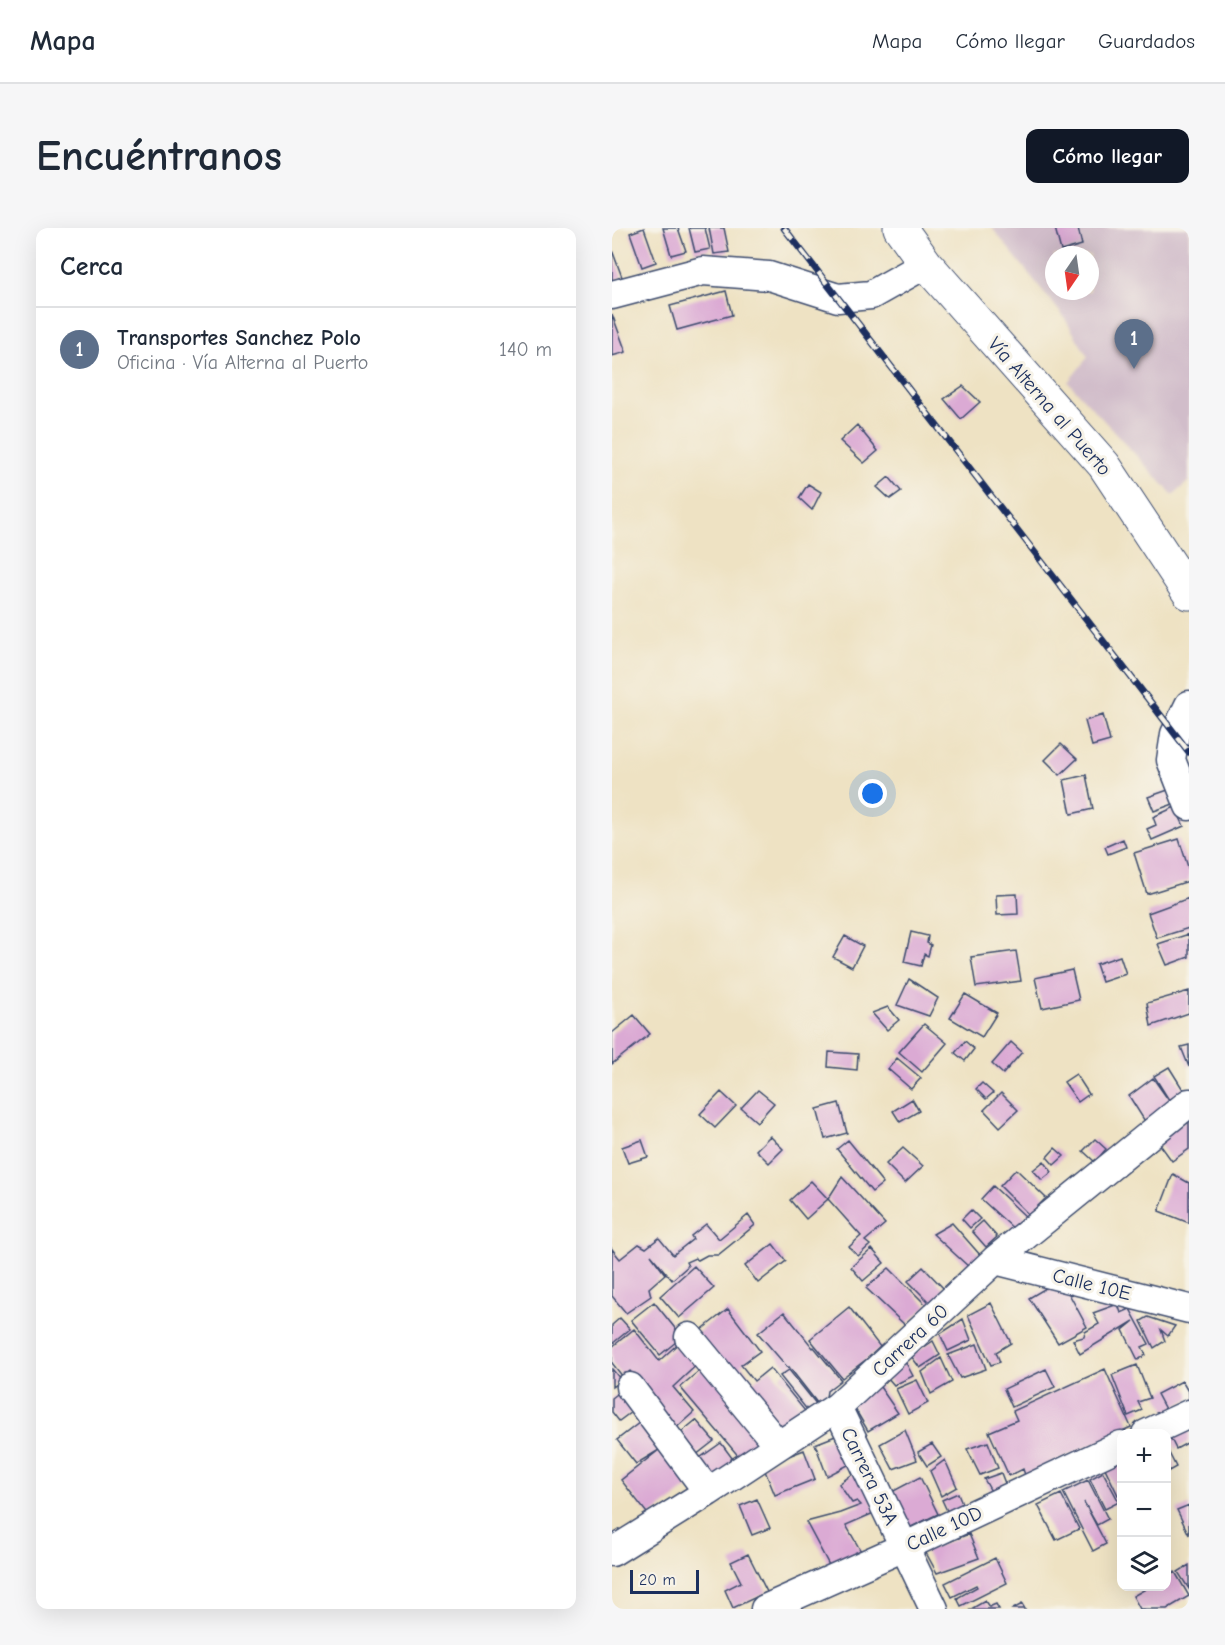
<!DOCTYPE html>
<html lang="es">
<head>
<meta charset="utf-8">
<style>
	:root { --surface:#fff; --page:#f6f6f7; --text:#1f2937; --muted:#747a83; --line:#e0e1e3; --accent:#111827 }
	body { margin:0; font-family:"Comic Neue",sans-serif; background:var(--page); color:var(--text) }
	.controls { position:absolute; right:18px; bottom:18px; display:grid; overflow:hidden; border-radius:12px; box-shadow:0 6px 24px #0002 }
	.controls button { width:54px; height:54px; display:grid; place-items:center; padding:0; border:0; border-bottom:2px solid var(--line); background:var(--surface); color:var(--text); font:30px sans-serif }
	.compass { position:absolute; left:433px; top:18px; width:54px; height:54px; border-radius:50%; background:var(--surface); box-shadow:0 6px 24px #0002; rotate:193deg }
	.scale { position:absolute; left:18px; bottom:15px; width:69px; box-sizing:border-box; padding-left:6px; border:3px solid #1b2f5e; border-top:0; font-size:16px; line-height:21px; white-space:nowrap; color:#1b2f5e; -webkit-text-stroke:4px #f7f3e8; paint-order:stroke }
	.you { position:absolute; left:261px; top:566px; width:21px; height:21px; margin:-15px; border:4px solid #fff; border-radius:50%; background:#1a73e8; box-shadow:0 0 0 9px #1a73e833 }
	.badge { display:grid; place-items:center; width:39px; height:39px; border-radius:50%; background:var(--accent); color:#fff; font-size:20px; font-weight:700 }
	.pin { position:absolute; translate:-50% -50px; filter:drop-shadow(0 2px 3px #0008) }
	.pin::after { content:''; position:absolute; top:32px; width:21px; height:18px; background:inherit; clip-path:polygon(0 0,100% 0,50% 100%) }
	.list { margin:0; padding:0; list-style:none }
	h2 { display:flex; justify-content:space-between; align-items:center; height:78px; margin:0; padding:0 24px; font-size:26px }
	h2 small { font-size:20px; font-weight:400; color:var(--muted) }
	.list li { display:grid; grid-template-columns:39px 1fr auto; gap:18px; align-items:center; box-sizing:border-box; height:84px; padding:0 24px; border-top:2px solid var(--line) }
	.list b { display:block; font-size:22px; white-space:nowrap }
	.list p { margin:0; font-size:20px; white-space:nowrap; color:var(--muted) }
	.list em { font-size:20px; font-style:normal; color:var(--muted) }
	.icon { flex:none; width:33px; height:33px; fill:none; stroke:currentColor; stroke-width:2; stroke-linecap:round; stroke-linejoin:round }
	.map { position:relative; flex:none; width:577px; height:1381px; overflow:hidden; border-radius:12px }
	header { display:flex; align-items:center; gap:36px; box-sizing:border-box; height:84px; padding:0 30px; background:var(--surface); border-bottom:2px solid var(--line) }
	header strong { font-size:28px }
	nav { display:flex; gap:33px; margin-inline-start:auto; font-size:21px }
	.intro { display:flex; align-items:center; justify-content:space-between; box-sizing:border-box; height:144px; padding:0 36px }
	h1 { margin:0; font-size:42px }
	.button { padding:15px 27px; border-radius:12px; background:var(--accent); color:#fff; font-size:21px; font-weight:700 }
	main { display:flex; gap:36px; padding:0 36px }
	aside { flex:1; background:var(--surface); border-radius:12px; box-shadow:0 6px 24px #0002 }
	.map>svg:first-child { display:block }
</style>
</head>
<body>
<header>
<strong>Mapa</strong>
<nav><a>Mapa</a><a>Cómo llegar</a><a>Guardados</a></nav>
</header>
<div class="intro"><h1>Encuéntranos</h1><a class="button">Cómo llegar</a></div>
<main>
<aside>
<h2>Cerca<small></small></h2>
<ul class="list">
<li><span class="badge" style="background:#5c6f8a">1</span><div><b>Transportes Sanchez Polo</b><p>Oficina · Vía Alterna al Puerto</p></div><em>140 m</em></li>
</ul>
</aside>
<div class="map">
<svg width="577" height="1381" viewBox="0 0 577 1381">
	<rect width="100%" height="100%" fill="#f7f3e8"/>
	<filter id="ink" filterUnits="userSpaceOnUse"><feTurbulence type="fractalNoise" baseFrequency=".0167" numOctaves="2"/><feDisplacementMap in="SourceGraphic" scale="12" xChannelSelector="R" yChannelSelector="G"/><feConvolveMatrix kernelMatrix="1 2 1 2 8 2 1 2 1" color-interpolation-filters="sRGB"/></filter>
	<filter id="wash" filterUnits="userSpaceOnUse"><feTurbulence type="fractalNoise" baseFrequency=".008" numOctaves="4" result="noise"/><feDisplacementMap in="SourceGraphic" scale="24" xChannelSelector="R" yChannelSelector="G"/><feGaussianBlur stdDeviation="1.35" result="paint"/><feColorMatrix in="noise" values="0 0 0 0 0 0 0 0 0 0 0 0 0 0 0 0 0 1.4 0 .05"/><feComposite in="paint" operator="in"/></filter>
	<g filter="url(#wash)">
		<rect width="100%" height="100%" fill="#eee2c3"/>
		<path fill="#d1bdca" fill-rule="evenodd" d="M 380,0 L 577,0 L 577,253 L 561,267 L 456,154 L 476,129 L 452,89 ZM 442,27 L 478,27 L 478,63 L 442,63 Z"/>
		<g id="blocks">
			<path fill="#dbaad4" d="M 32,0 L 44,34 L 30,39 L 18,5 Z
				M 51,0 L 66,0 L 74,23 L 59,27 Z
				M 77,0 L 93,0 L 98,21 L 83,24 Z
				M 97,0 L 112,0 L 117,24 L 102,26 Z
				M 443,0 L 466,0 L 470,17 L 449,23 Z
				M 0,22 L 10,49 L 0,53 Z
				M 114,63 L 120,87 L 65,102 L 58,78 Z
				M 0,86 L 14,124 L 0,128 Z
				M 351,158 L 368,174 L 349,191 L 332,171 Z
				M 245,197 L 266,223 L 252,235 L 228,213 Z
				M 277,249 L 289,263 L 278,271 L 265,259 Z
				M 196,256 L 209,264 L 200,282 L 187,270 Z
				M 491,487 L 498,513 L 480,518 L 473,493 Z
				M 449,516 L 465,531 L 448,547 L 433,532 Z
				M 474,547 L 481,581 L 459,586 L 452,552 Z
				M 559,561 L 564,575 L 542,583 L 536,569 Z
				M 563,579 L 572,598 L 540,612 L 535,601 L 544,597 L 541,589 Z
				M 511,611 L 514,619 L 496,626 L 493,619 Z
				M 567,611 L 577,642 L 577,653 L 535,666 L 522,625 Z
				M 405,666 L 406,686 L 385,687 L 384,667 Z
				M 577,670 L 577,700 L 545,710 L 536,685 Z
				M 299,704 L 316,708 L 315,715 L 319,717 L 316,728 L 312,726 L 309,738 L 292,734 Z
				M 577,706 L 577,729 L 555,737 L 546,716 Z
				M 233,708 L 251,718 L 240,739 L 221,729 Z
				M 404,723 L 409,753 L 364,759 L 359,729 Z
				M 508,728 L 514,746 L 490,754 L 484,736 Z
				M 460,742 L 467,772 L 430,780 L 423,750 Z
				M 297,751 L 326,770 L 317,788 L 285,777 Z
				M 577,763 L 577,785 L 539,798 L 535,775 Z
				M 353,766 L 385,785 L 370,809 L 338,790 Z
				M 276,779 L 287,792 L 275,802 L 260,785 Z
				M 22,787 L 38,806 L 0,836 L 0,805 Z
				M 312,796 L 335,815 L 310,844 L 287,824 Z
				M 353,813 L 362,821 L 353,833 L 343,825 Z
				M 399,814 L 410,824 L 391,846 L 380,836 Z
				M 577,817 L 577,839 L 569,819 Z
				M 217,824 L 246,826 L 245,842 L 216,839 Z
				M 285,830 L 309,850 L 299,861 L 276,841 Z
				M 557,839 L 572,863 L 557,872 L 542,848 Z
				M 464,846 L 477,866 L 466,874 L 452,854 Z
				M 541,850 L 560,877 L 534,895 L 517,868 Z
				M 370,855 L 381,865 L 374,871 L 364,861 Z
				M 146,862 L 162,875 L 145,894 L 129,880 Z
				M 109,864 L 124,878 L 103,900 L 88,886 Z
				M 389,865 L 406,882 L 388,899 L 372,882 Z
				M 300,871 L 307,883 L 288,894 L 281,883 Z
				M 227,875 L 235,905 L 213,911 L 205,881 Z
				M 577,890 L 577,921 L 560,933 L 544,911 Z
				M 158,908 L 171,921 L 157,935 L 144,922 Z
				M 483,911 L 494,921 L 483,934 L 471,923 Z
				M 30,912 L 36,929 L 16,935 L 10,919 Z
				M 236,912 L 271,955 L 260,964 L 225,921 Z
				M 291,920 L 311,938 L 293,955 L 274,936 Z
				M 443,920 L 452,928 L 442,937 L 435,929 Z
				M 432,933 L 440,944 L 430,952 L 421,942 Z
				M 404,941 L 434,970 L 417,987 L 388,958 Z
				M 561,946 L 577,955 L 577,995 L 547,983 Z
				M 230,949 L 273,996 L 253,1013 L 258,1017 L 246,1028 L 237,1019 L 249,1008 L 216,971 Z
				M 199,953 L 216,971 L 194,991 L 178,972 Z
				M 381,958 L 414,989 L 402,1001 L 369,971 Z
				M 359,982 L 368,991 L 358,1000 L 350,991 Z
				M 136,987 L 143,997 L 106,1027 L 95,1027 L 86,1032 L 83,1030 L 74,1034 L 76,1038 L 60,1052 L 39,1027 L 53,1046 L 37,1060 L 39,1068 L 14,1085 L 0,1068 L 0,1021 L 8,1031 L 27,1016 L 34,1020 L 47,1010 L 61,1027 L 81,1011 L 79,1008 L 94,996 L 107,1011 Z
				M 371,993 L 385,1009 L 374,1019 L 360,1003 Z
				M 340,995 L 369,1028 L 357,1039 L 321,1006 Z
				M 161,1016 L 174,1033 L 146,1055 L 133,1038 Z
				M 260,1021 L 272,1035 L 251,1053 L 239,1039 Z
				M 82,1038 L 102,1060 L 67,1090 L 48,1068 Z
				M 311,1039 L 333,1062 L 319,1076 L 296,1053 Z
				M 277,1040 L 315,1078 L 293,1097 L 254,1060 Z
				M 449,1051 L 475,1099 L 446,1115 L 417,1070 Z
				M 42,1074 L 70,1109 L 48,1127 L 19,1092 Z
				M 379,1075 L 399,1115 L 384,1124 L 388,1134 L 379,1137 L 356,1087 Z
				M 506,1076 L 509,1085 L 518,1081 L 537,1116 L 530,1119 L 534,1127 L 526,1132 L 511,1102 L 522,1093 L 468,1126 L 461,1112 L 472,1109 L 473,1104 L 487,1096 L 481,1085 Z
				M 237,1079 L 269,1120 L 230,1150 L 198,1111 Z
				M 116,1081 L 148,1123 L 129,1137 L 142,1153 L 158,1140 L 193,1183 L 168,1202 L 84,1106 Z
				M 172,1084 L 201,1120 L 202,1119 L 229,1152 L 215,1163 L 214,1169 L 206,1176 L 177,1139 L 176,1140 L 146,1105 Z
				M 536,1089 L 563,1098 L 556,1108 L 549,1102 L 553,1113 L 542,1120 L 529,1093 Z
				M 8,1090 L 18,1101 L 0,1116 L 0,1097 Z
				M 351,1091 L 359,1112 L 336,1123 L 328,1106 Z
				M 22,1101 L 47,1133 L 70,1112 L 90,1132 L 61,1159 L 82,1184 L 57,1206 L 26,1153 L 18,1143 L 11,1149 L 0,1135 L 0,1119 Z
				M 321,1113 L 328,1127 L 308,1140 L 299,1128 Z
				M 365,1116 L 374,1141 L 348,1150 L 336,1127 Z
				M 329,1130 L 340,1154 L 319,1166 L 310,1144 Z
				M 294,1135 L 301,1148 L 282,1157 L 274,1148 Z
				M 95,1136 L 161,1213 L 134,1237 L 68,1159 Z
				M 525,1137 L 538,1170 L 526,1174 L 530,1182 L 516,1188 L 500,1147 Z
				M 0,1141 L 9,1152 L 0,1159 Z
				M 434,1141 L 443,1159 L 400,1179 L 392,1161 Z
				M 493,1141 L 519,1199 L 413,1247 L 411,1241 L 397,1248 L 377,1204 L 405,1192 L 401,1183 Z
				M 177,1142 L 205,1177 L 196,1183 L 168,1148 Z
				M 305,1152 L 316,1175 L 296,1186 L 284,1161 Z
				M 570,1153 L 577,1165 L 577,1171 L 554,1183 L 545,1166 Z
				M 266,1156 L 286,1185 L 256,1203 L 239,1174 Z
				M 13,1160 L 27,1178 L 7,1193 L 0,1184 L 0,1170 Z
				M 32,1191 L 79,1257 L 38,1289 L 9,1252 L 47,1222 L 24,1236 L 5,1212 Z
				M 84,1192 L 102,1213 L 84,1227 L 61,1211 Z
				M 577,1193 L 577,1214 L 564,1221 L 555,1203 Z
				M 293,1202 L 305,1232 L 281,1241 L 268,1216 Z
				M 226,1207 L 240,1235 L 215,1248 L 203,1216 Z
				M 376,1214 L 386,1240 L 368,1247 L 355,1221 Z
				M 109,1215 L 126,1238 L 102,1255 L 85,1232 Z
				M 320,1216 L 329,1229 L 315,1238 L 306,1224 Z
				M 555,1221 L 564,1239 L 555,1244 Z
				M 192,1222 L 203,1251 L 163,1267 L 151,1238 Z
				M 509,1230 L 509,1266 L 506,1267 L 492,1238 Z
				M 333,1232 L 345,1259 L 329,1268 L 318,1243 Z
				M 248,1241 L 264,1284 L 234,1297 L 250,1325 L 217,1337 L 194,1294 L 228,1285 L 249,1277 L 245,1273 L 240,1275 L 227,1256 Z
				M 491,1244 L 507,1274 L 493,1281 L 478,1251 Z
				M 389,1245 L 394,1258 L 380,1265 L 372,1251 Z
				M 308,1249 L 326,1286 L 297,1300 L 276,1266 Z
				M 476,1252 L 496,1291 L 485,1297 L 472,1274 L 494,1316 L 481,1323 L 451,1264 Z
				M 346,1265 L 352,1280 L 337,1287 L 330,1272 Z
				M 449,1266 L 467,1301 L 444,1312 L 426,1277 Z
				M 145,1271 L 158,1300 L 140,1307 L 128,1278 Z
				M 577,1277 L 577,1307 L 565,1282 Z
				M 357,1306 L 367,1330 L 325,1345 L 313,1323 Z
				M 136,1326 L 155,1364 L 121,1380 L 113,1362 L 129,1354 L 119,1334 Z
				M 383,1330 L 395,1355 L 349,1378 L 345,1370 L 365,1359 L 364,1357 L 340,1369 L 333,1355 Z
				M 577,1337 L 577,1361 L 566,1344 Z
				M 563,1344 L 577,1368 L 555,1381 L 528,1381 L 521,1368 L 537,1359 L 555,1359 L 555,1349 Z
				M 373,1373 L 377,1379 L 384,1376 L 387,1381 L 359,1381 Z
				M 410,1376 L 413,1381 L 401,1381 Z"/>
		</g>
	</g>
	<g filter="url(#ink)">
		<use href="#blocks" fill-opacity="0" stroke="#3b4a6d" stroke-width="1.5"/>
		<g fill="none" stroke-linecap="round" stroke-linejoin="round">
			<defs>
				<path id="minor" d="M 0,67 L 91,43 L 157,48 L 226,70 L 259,67 L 314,36
					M 577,477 L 563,506 L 559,532 L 577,578
					M 383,1032 L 577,1081
					M 77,1109 L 166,1217
					M 18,1159 L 96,1264
					M 225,1179 L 322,1381
					M 534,1206 L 577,1186
					M 0,1324 L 96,1264 L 225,1179 L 383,1032 L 577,875
					M 153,1381 L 292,1319 L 509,1217"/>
				<path id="major" d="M 288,0 L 314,36 L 492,237 L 577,365"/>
			</defs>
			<use href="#minor" stroke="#3b4a6d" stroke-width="31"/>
			<use href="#major" stroke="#3b4a6d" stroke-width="35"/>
			<use href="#minor" stroke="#fff" stroke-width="28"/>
			<use href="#major" stroke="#fff" stroke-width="33"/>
			<defs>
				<path id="rail" d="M 172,0 L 577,524"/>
			</defs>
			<use href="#rail" stroke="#1b2f5e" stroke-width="7"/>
			<use href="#rail" stroke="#f7f3e8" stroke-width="4.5" stroke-dasharray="14" stroke-linecap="butt"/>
		</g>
	</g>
	<g text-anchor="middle" stroke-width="6" stroke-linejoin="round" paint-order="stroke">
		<g font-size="20" fill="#1b2f5e" stroke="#f7f3e8">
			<text transform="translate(438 178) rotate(49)" y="7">Vía Alterna al Puerto</text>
			<text transform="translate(480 1056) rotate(14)" y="7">Calle 10E</text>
			<text transform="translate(298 1112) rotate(-43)" y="7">Carrera 60</text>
			<text transform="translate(258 1248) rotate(64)" y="7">Carrera 53A</text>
			<text transform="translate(332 1300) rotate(-25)" y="7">Calle 10D</text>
		</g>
	</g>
</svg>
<div class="controls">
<button>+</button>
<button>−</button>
<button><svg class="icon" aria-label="layers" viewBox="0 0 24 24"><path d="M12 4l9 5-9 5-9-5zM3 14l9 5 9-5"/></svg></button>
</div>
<svg class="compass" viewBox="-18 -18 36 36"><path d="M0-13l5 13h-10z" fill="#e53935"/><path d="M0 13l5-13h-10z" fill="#747a83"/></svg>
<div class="scale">20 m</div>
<div class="you"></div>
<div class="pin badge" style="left:522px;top:141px;background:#5c6f8a">1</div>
</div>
</main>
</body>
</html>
